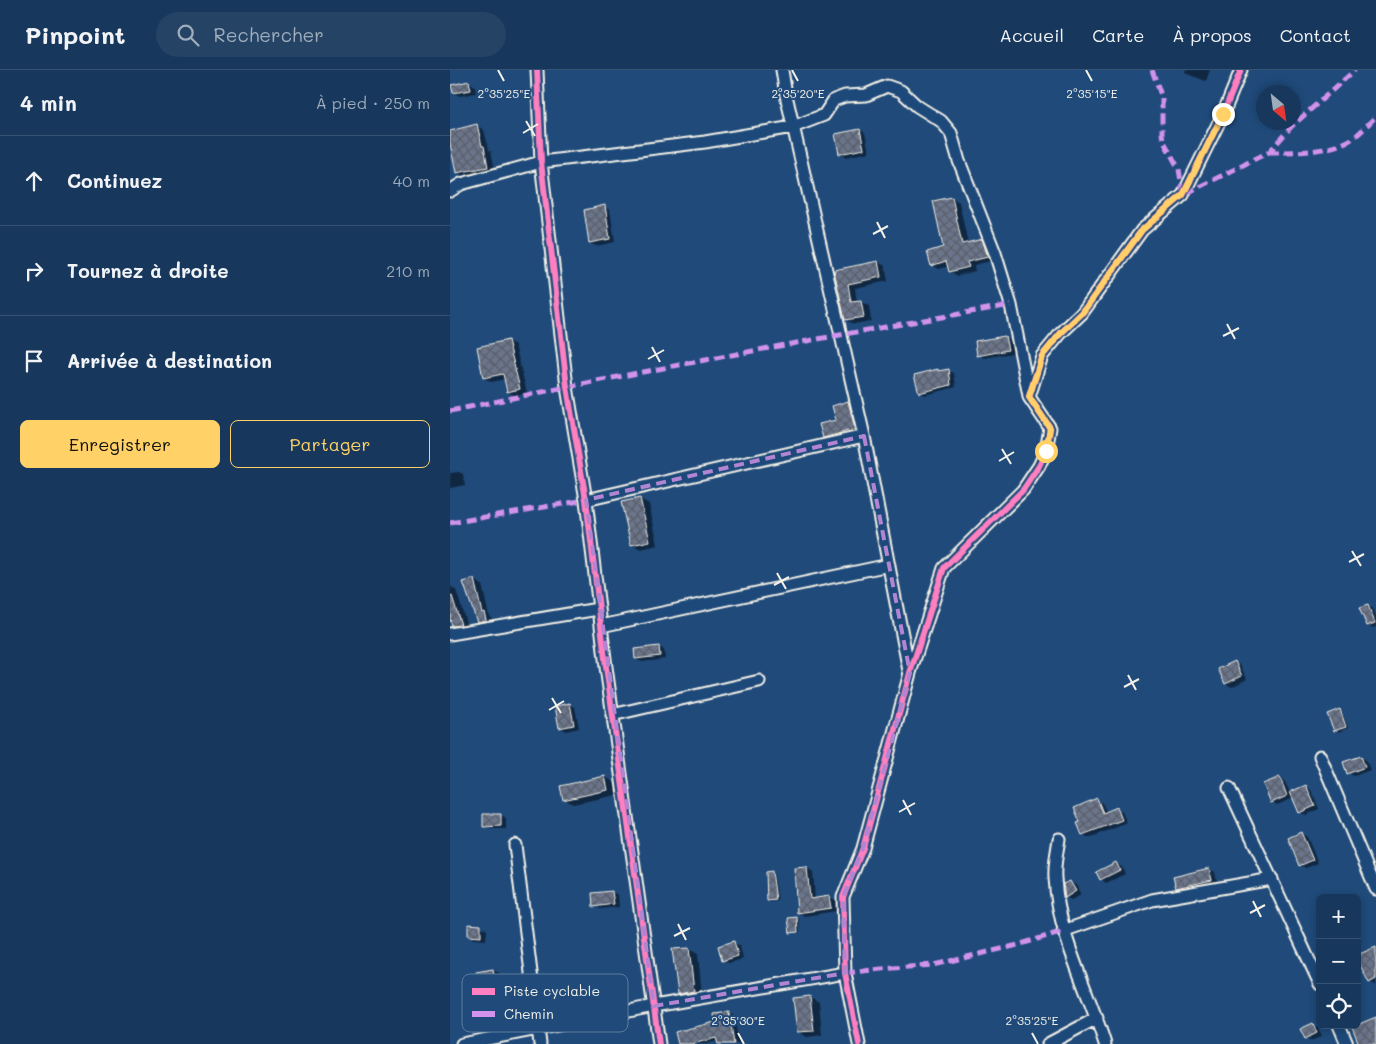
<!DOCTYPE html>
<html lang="fr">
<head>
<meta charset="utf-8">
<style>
	:root { --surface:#17385c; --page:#244365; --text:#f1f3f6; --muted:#9eacbb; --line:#365272; --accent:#ffd166 }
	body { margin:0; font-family:Mali,sans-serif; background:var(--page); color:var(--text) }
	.controls { position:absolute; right:15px; bottom:15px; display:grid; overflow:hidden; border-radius:8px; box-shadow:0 2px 8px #0003 }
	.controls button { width:45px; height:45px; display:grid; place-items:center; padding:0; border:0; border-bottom:1px solid var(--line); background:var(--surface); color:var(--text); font:25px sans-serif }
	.compass { position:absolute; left:806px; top:15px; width:45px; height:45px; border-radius:50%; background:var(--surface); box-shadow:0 2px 8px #0003; rotate:151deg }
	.stop { position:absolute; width:15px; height:15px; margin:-11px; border:4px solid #ffd166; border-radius:50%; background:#fff }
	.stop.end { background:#ffd166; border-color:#fff; box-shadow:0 1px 5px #0008 }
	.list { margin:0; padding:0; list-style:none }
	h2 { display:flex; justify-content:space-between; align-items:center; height:65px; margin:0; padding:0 20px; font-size:21px }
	h2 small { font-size:16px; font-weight:400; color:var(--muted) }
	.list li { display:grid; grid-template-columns:32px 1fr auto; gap:15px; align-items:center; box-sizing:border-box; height:90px; padding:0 20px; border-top:1px solid var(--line) }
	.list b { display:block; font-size:19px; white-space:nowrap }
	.list em { font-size:16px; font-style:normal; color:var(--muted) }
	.actions { display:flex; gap:10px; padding:15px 20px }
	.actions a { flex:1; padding:11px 0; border:1px solid var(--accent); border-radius:8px; text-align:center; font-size:18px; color:var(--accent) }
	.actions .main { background:var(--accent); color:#111 }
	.icon { flex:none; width:28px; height:28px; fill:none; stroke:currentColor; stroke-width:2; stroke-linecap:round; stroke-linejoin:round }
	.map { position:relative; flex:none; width:926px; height:974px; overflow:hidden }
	header { display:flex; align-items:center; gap:30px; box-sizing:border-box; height:70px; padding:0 25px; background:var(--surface); border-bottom:1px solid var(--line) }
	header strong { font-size:24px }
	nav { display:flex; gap:28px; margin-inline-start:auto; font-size:18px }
	.search { width:350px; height:45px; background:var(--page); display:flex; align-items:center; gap:12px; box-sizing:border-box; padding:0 18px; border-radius:28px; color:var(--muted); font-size:19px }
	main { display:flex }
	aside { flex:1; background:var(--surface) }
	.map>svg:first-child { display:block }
</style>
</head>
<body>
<header>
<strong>Pinpoint</strong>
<div class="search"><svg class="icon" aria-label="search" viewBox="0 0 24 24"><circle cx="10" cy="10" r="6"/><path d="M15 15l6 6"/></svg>Rechercher</div>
<nav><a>Accueil</a><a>Carte</a><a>À propos</a><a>Contact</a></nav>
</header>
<main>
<aside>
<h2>4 min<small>À pied · 250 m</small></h2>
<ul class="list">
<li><svg class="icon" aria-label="ahead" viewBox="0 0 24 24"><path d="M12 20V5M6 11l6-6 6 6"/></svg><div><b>Continuez</b></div><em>40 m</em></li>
<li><svg class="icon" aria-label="right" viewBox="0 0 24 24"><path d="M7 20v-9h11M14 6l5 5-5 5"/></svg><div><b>Tournez à droite</b></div><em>210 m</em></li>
<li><svg class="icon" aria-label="arrive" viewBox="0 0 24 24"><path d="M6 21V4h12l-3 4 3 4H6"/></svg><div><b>Arrivée à destination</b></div></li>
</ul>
<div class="actions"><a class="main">Enregistrer</a><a>Partager</a></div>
</aside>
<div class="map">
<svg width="926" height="974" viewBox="0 0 926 974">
	<defs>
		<pattern id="building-cross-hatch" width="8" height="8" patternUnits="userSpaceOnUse" patternTransform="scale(1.25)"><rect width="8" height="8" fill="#6b748b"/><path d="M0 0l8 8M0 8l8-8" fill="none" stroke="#5a5e68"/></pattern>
	</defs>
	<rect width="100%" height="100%" fill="#1f4a7a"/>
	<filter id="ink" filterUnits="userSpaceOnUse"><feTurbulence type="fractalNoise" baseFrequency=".02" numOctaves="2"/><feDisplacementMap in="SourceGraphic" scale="10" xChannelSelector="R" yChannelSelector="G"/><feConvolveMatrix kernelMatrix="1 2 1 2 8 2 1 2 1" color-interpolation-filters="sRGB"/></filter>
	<g filter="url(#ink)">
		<path fill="#0007" d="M 735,0 L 760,0 L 756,11 L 740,5 L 735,2 Z
			M 19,12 L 25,16 L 26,23 L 10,26 L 4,23 Z
			M 27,56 L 34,60 L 39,80 L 41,81 L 45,100 L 14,106 L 7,102 L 0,69 L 0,62 Z
			M 410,60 L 415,63 L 419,82 L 396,87 L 391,84 Z
			M 502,128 L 509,132 L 518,174 L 531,171 L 539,175 L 545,190 L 524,195 L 525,201 L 507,206 L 500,201 L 499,196 L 489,199 L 482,195 L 494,178 Z
			M 154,137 L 160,140 L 165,172 L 146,176 L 140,173 Z
			M 428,192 L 435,196 L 438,211 L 405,218 L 407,233 L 411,232 L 419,236 L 421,251 L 404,254 L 396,250 L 385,201 Z
			M 555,267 L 561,270 L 563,283 L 534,288 L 529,285 Z
			M 58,271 L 65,275 L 77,323 L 66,326 L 58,322 L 55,309 L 42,312 L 34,308 Z
			M 488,300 L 490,302 L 499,301 L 504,303 L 506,317 L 475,325 L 470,322 Z
			M 398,333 L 404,336 L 410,362 L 380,370 L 374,367 L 388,351 Z
			M 9,402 L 13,404 L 15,415 L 0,418 L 0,403 Z
			M 190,429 L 199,434 L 208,475 L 191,479 L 182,474 Z
			M 24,510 L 32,515 L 39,546 L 42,548 L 44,554 L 39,555 L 35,543 L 33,543 L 37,556 L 28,551 Z
			M 0,516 L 6,520 L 18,559 L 11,560 L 3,555 L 0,548 Z
			M 918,536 L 923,539 L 926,546 L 926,557 L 923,558 L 918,555 Z
			M 209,577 L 214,580 L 215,589 L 192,592 L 186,589 Z
			M 785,592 L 790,595 L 797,609 L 782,617 L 776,614 L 769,600 Z
			M 120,634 L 125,637 L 129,658 L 116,661 L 110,657 Z
			M 890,640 L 892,642 L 898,658 L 888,662 L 885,660 Z
			M 910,687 L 916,690 L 920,700 L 904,706 L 898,703 Z
			M 155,707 L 164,712 L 167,725 L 123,734 L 114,729 Z
			M 830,708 L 835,712 L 840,723 L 855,716 L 861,720 L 869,739 L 856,745 L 850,742 L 844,728 L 827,735 L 822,732 Z
			M 647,730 L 652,733 L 657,743 L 667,739 L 672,742 L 677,753 L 639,768 L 633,764 Z
			M 51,745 L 56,748 L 56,759 L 40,759 L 35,756 Z
			M 851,763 L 857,767 L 868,793 L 856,798 L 850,795 Z
			M 666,794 L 672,797 L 675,804 L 656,813 L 651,809 Z
			M 357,798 L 363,802 L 365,829 L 379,827 L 385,830 L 386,841 L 354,846 L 349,842 Z
			M 759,799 L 765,802 L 767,813 L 733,821 L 727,817 Z
			M 321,803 L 324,804 L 328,831 L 320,832 L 318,831 Z
			M 620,812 L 626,815 L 631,825 L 621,830 L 616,827 Z
			M 162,822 L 168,825 L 169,837 L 150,839 L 145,836 Z
			M 346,848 L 349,849 L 350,862 L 343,863 L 341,862 Z
			M 20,856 L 31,856 L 37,860 L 36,870 L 24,869 L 19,866 Z
			M 284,873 L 290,876 L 293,889 L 279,893 L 273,890 Z
			M 926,878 L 926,915 L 925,915 L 920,912 L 913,898 L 911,897 Z
			M 239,879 L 248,884 L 252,926 L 238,929 L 229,924 Z
			M 43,900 L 49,903 L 50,913 L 34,916 L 29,912 Z
			M 360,927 L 369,932 L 372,965 L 357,967 L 348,962 Z
			M 279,943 L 284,946 L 289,974 L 269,974 L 268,971 L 256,974 L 229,974 L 266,953 Z
			M 862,954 L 868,957 L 872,966 L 861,971 L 856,968 Z"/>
		<path fill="url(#building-cross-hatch)" stroke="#f4f1e8" d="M 19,11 L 21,20 L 3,23 L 1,15 Z
			M 27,54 L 32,76 L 34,76 L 38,97 L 6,103 L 0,74 L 0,61 Z
			M 410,59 L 414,79 L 389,84 L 385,64 Z
			M 502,127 L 512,174 L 532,169 L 538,187 L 517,192 L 519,197 L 499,202 L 496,191 L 481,196 L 477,182 L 493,177 L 483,131 Z
			M 155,135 L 160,169 L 139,173 L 134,140 Z
			M 428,191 L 431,207 L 398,214 L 401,232 L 411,231 L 414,247 L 395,250 L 384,200 Z
			M 555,266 L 558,280 L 527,286 L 525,271 Z
			M 58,270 L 70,319 L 57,322 L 53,304 L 33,308 L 27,277 Z
			M 488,299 L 488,301 L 499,299 L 501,315 L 469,323 L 464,305 Z
			M 398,331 L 405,359 L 373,368 L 369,354 L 386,350 L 382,336 Z
			M 190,428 L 200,471 L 181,475 L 171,432 Z
			M 24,509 L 32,543 L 34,542 L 36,550 L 27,552 L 13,512 Z
			M 2,526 L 11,555 L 2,556 L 0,549 L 0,527 Z
			M 918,535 L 925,553 L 917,556 L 909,538 Z
			M 209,576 L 210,586 L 185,589 L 184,579 Z
			M 785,591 L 792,606 L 775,614 L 768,599 Z
			M 120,633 L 124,655 L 109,658 L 105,636 Z
			M 890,639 L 896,657 L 884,661 L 877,644 Z
			M 911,686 L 915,697 L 897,704 L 893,692 Z
			M 155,706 L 158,720 L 113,730 L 110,716 Z
			M 830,707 L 837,726 L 821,733 L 813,714 Z
			M 856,715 L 865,736 L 849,743 L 840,722 Z
			M 647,728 L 653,743 L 667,737 L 672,750 L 632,765 L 627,753 L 630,752 L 624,738 Z
			M 33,744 L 51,744 L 51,756 L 33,757 Z
			M 851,762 L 863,790 L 849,796 L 838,768 Z
			M 666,792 L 670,800 L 650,810 L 646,802 Z
			M 357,797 L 360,829 L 379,826 L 381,838 L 347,843 L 344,798 Z
			M 759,798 L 762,810 L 726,818 L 723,807 Z
			M 322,801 L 326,830 L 317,831 L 316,802 Z
			M 620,811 L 626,821 L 615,828 L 613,814 Z
			M 162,821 L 164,834 L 143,837 L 142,823 Z
			M 347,847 L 348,862 L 340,863 L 338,848 Z
			M 18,854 L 31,855 L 31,867 L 18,866 Z
			M 284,871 L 288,886 L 272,891 L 268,876 Z
			M 926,877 L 926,909 L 919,913 L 911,897 L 910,898 L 907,891 L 907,885 Z
			M 239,878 L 244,921 L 228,924 L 222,879 Z
			M 43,899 L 45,910 L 28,913 L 26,902 Z
			M 360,926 L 364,961 L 347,962 L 343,928 Z
			M 279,942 L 284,974 L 268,974 L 266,968 L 242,974 L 228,974 L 225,962 L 265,952 L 264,944 Z
			M 926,947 L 926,974 L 909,974 L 902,957 Z
			M 863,953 L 867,963 L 855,969 L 850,959 Z"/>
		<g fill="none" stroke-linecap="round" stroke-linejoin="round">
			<defs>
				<path id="street" d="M 87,0 L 91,92 L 117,317 L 136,430 L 156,597 L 209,974
					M 332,0 L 336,25 L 414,366 L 459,601
					M 0,121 L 11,114 L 91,92 L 255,72 L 343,57 L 374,45 L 384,30 L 395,26 L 416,25 L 437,16 L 451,21 L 467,36 L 491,51 L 501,63 L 509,91 L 545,183 L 561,235 L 579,326
					M 136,430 L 414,366
					M 151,556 L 439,495
					M 0,564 L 148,539
					M 162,645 L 309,611
					M 870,686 L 926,819
					M 779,718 L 870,914
					M 609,769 C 607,782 604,795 605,808 C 608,866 638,919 655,974
					M 65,775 L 90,974
					M 613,861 L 702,830 L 822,809
					M 889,955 L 897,974
					M 12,974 L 204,936 L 395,903
					M 409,974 L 395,903 L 393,827 L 413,778 L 460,603 L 494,498 L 573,420 L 589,396 L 596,381 L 600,358 L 579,327 L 592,286 L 611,263 L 632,243 L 692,160 L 733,125 L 773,44 L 791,0
					M 598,974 L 647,948"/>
			</defs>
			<use href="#street" stroke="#f4f1e8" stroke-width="15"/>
			<use href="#street" stroke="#1f4a7a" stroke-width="11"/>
			<path stroke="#d193ec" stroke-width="5" stroke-dasharray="10 5" stroke-linecap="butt" d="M 702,0 L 712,28 L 712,63 L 713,70 L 729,99 L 733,125 L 819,82 L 841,57 L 905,0
				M 819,82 C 846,82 875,83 900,70 C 910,64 918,54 926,46
				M 0,341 C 186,302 373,267 561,235
				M 0,453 L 136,430
				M 395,903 L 431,899 L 483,895 L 568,875 L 613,861"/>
			<defs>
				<path id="cycleway" d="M 87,0 L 91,92 L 117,317 L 136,430 L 156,597 L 209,974
					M 409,974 L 395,903 L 393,827 L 413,778 L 460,603 L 494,498 L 573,420 L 589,396 L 596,381 L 600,358 L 579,327 L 592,286 L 611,263 L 632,243 L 692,160 L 733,125 L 773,44 L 791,0"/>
			</defs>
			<use href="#cycleway" stroke="#1f4a7a" stroke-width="9"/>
			<use href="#cycleway" stroke="#ff80c0" stroke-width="6"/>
		</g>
	</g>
	<g fill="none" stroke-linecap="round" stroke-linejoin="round" filter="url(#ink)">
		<path stroke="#ffd166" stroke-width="6" d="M 596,381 L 600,358 L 579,327 L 592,286 L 611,263 L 632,243 L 692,160 L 733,125 L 773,44"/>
	</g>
	<path fill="none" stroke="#b185d1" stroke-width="4" stroke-dasharray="10 6" stroke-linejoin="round" d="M 414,366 L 460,603 L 413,778 L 393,827 L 395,903 L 204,936 L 136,430 Z"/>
	<path fill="none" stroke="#f4f1e8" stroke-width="2" d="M 48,0 L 54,11M 342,0 L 348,11M 636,0 L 642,11M 76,51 L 85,66M 73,63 L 88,54M 427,152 L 435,168M 423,164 L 438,156M 777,254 L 785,269M 773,266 L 789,258M 202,277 L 210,292M 198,289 L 214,280M 552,379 L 561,394M 549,391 L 564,382M 902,481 L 911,496M 899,492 L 914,484M 327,503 L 336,519M 324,515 L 339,507M 678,605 L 686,620M 674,617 L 689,609M 102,628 L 111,643M 99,640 L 114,631M 453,730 L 461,745M 449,742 L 465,733M 803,831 L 811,847M 800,843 L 815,835M 228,854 L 236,870M 224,866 L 240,858M 288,963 L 294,974M 582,963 L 588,974"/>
	<rect x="12" y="904" width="166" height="58" rx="8" fill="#1f4a7a" stroke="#5f7c9b" stroke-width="1"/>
	<rect x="22" y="918" width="23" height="7" fill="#ff80c0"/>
	<rect x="22" y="941" width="23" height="6" fill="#d193ec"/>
	<g font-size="14" fill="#f4f1e8">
		<text x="54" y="926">Piste cyclable</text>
		<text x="54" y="949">Chemin</text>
	</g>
	<g font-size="12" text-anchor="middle" fill="#f4f1e8" stroke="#1f4a7a" stroke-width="4" stroke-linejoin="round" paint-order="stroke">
		<text x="54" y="28">2°35'25"E</text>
		<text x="348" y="28">2°35'20"E</text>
		<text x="642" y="28">2°35'15"E</text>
		<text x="288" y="955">2°35'30"E</text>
		<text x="582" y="955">2°35'25"E</text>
	</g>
</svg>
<div class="controls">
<button>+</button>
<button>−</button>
<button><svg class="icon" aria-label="locate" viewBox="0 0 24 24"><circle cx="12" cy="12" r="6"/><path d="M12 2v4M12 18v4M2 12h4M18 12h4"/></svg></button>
</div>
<svg class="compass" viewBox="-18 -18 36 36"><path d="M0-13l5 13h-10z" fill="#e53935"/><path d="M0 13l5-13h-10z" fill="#9eacbb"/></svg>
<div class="stop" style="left:596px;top:381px"></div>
<div class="stop end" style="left:773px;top:44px"></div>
</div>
</main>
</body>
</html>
